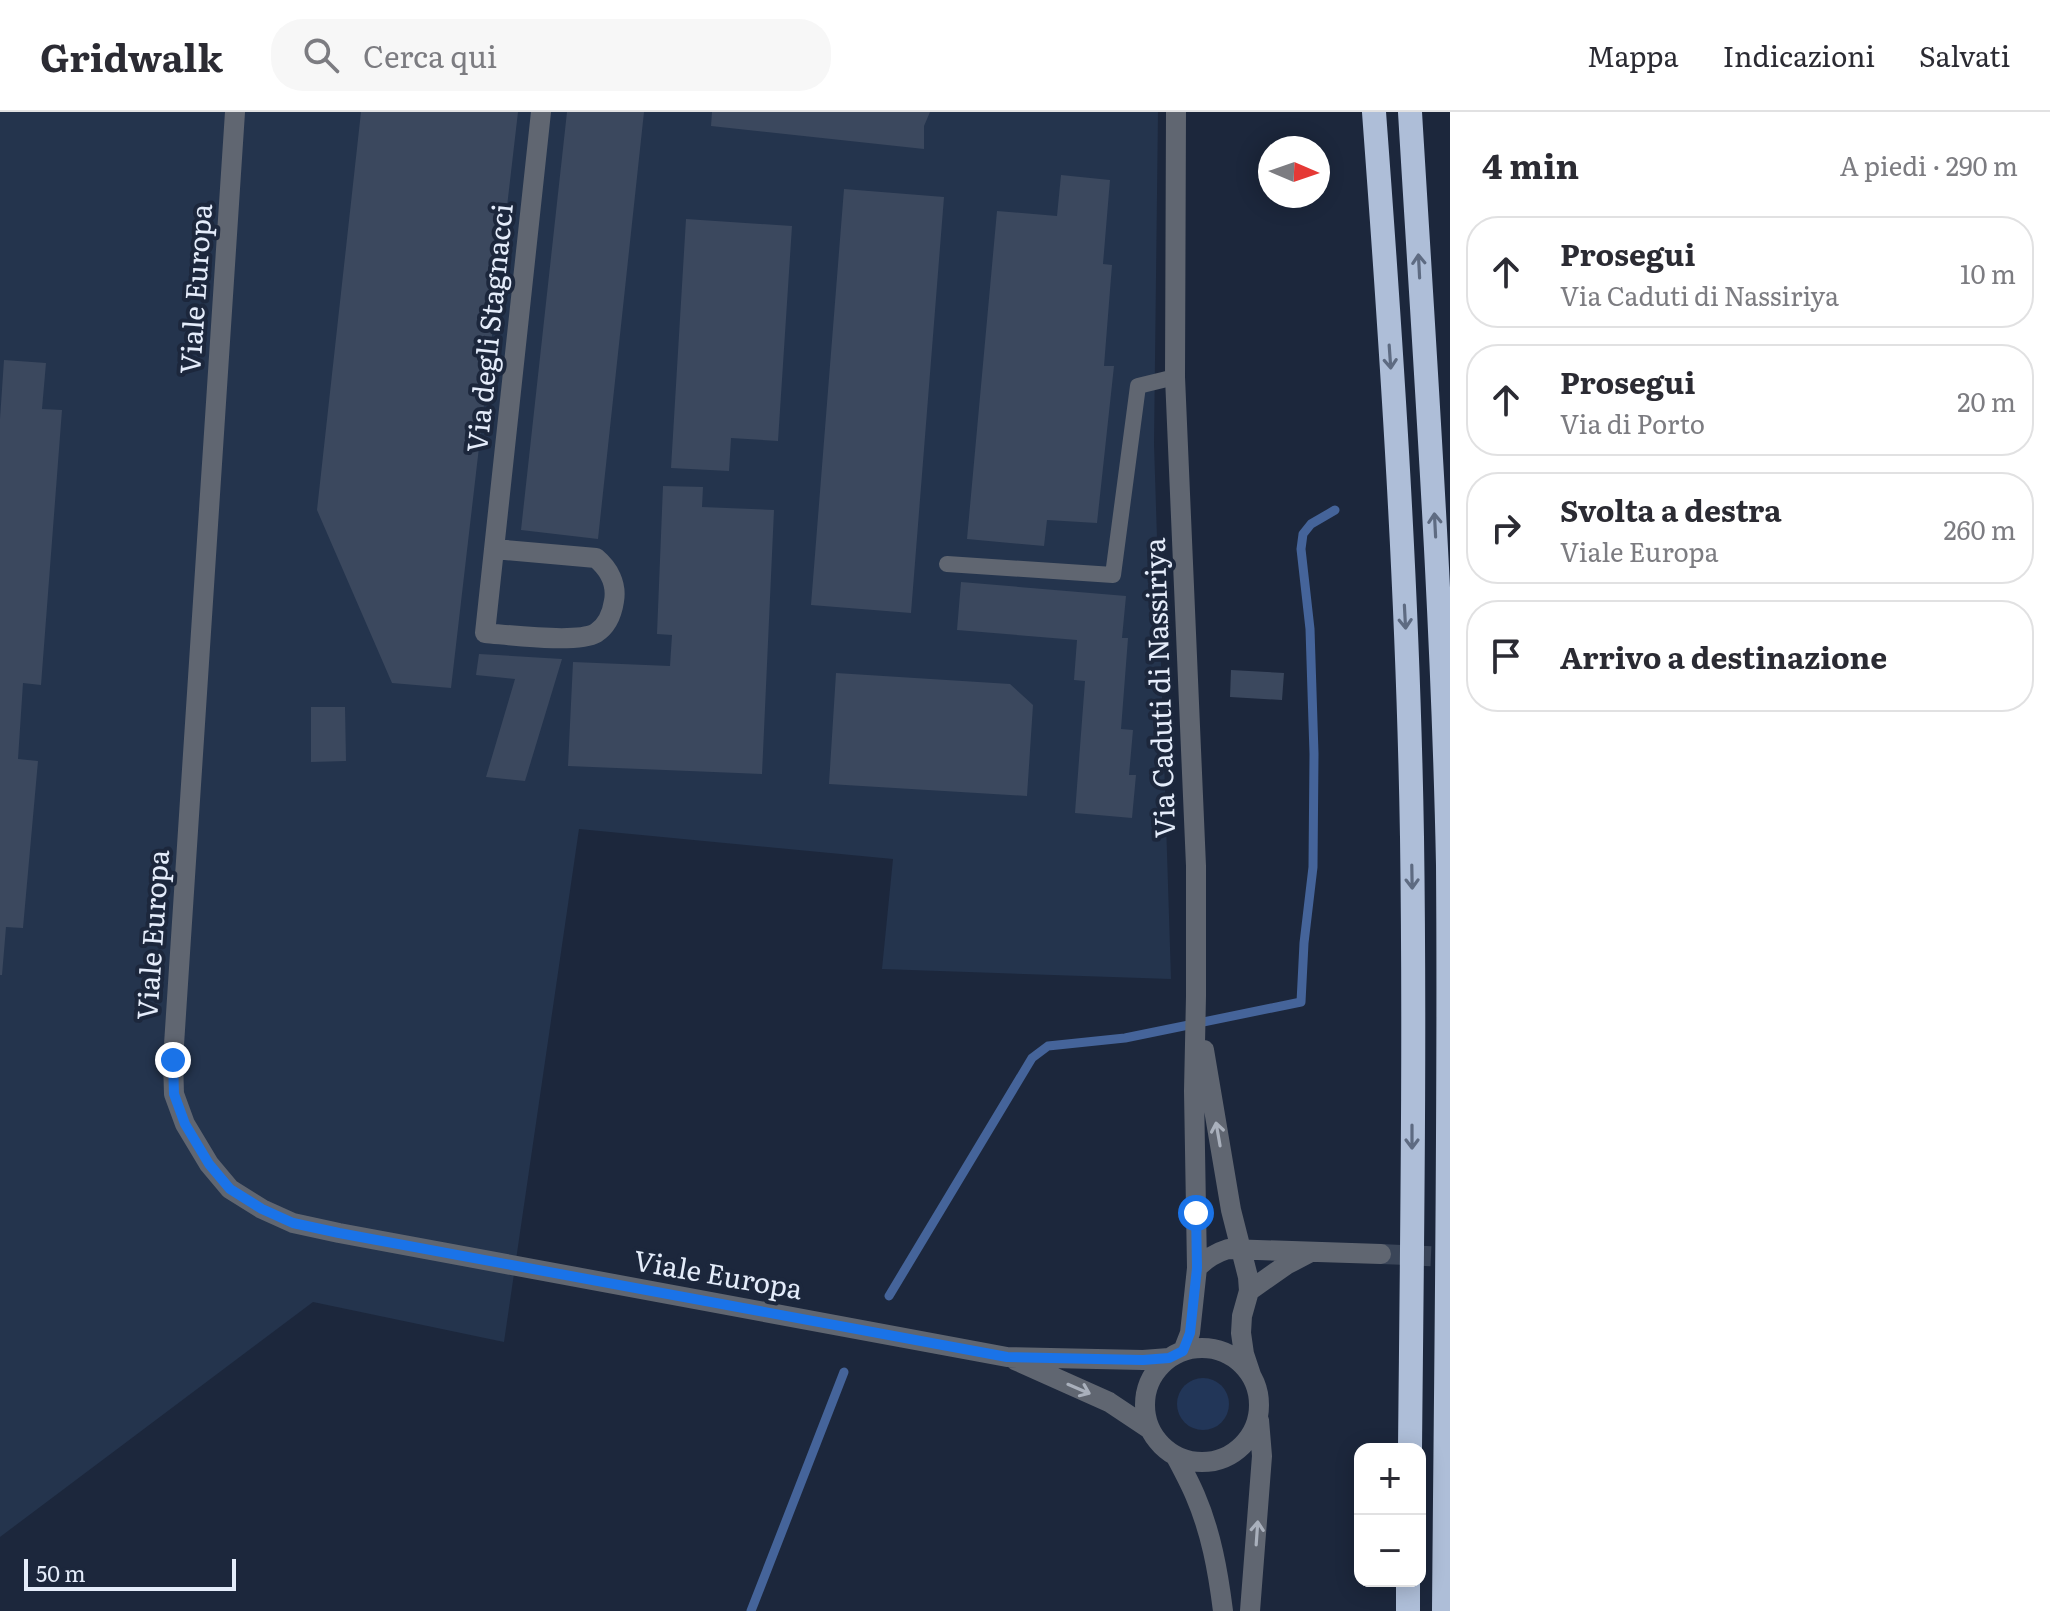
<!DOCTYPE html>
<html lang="it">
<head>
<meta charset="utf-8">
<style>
	:root { --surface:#fff; --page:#f7f7f7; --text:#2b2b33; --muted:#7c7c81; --line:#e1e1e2 }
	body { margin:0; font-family:Literata,serif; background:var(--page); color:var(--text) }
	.controls { position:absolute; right:24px; bottom:24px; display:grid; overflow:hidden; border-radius:16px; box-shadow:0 4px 20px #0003 }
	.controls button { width:72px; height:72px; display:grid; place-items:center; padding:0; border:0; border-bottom:2px solid var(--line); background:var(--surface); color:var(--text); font:40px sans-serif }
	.compass { position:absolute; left:1258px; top:24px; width:72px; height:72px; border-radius:50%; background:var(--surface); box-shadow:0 4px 20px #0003; rotate:92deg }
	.scale { position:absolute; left:24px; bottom:20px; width:212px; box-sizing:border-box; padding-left:8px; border:4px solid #e4ecfa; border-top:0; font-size:22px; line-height:28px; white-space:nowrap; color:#e4ecfa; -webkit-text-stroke:6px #1c273c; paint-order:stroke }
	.stop { position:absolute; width:24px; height:24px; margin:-18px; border:6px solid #1a73e8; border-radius:50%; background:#fff }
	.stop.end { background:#1a73e8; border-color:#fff; box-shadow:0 2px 8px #0008 }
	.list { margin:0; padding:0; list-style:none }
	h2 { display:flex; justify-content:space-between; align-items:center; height:104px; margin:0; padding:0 32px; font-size:34px }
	h2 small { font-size:26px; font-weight:400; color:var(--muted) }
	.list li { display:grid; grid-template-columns:52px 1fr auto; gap:24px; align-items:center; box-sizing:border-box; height:112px; margin:0 16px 16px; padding:0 16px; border:2px solid var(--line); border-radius:32px }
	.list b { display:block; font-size:30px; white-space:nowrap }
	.list p { margin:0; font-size:26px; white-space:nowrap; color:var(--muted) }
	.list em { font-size:26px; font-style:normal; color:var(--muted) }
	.icon { flex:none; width:44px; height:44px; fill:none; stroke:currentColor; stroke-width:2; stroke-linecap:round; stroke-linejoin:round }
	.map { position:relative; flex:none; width:1450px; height:1499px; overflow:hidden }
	header { display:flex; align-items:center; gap:48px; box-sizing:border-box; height:112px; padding:0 40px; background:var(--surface); border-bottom:2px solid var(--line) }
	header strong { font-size:38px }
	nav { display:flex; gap:44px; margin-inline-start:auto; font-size:28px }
	.search { width:560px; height:72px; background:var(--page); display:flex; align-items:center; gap:20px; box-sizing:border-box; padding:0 28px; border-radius:32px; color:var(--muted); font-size:30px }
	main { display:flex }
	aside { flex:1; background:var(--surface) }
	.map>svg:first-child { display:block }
</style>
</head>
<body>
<header>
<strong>Gridwalk</strong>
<div class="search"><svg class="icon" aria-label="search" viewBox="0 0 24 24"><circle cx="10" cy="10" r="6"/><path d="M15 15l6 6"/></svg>Cerca qui</div>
<nav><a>Mappa</a><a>Indicazioni</a><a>Salvati</a></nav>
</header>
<main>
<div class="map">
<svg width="1450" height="1499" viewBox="0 0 1450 1499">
	<rect width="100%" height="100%" fill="#1c273c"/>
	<path fill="#24344d" d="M 0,0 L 1158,0 L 1154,332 L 1171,867 L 882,857 L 893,747 L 579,717 L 504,1230 L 313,1190 L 0,1425 Z"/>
	<path fill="#223658" d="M1177 1292a26 26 0 1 1 52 0a26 26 0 1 1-52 0Z"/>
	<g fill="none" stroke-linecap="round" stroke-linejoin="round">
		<path stroke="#45649a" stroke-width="9" d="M 889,1184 L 1032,946 L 1048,934 L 1125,926 L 1301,890 L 1304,831 L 1313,755 L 1314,642 L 1310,517 L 1301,437 L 1303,422 L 1311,412 L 1335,398
			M 751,1499 L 844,1260"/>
	</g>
	<path fill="#3b485e" d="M 361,0 L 518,0 L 451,576 L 392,571 L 317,398 Z
		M 567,0 L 644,0 L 598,427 L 521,418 Z
		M 712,0 L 930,0 L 924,14 L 924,37 L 711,14 Z
		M 1061,63 L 1110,68 L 1103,152 L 1112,153 L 1104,254 L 1114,254 L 1097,411 L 1047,408 L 1044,434 L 967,427 L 997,99 L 1057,104 Z
		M 844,77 L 944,85 L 911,501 L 811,493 Z
		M 686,107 L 792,114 L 778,329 L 731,326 L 729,359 L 671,356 Z
		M 4,248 L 46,251 L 42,297 L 62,298 L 41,573 L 23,571 L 18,647 L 38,649 L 23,816 L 6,815 L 2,863 L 0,863 L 0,307 Z
		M 663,374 L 703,375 L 702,395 L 774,398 L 762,662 L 568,654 L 573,550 L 670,554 L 672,523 L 657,522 Z
		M 961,470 L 1126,484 L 1122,526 L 1128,526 L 1121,617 L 1133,618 L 1129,663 L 1136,663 L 1132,706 L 1075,701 L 1085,569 L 1074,568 L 1077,528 L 957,518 Z
		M 479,542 L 562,547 L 525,669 L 486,665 L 515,567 L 476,563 Z
		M 1231,558 L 1284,561 L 1282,588 L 1230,585 Z
		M 836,561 L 1010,572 L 1033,593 L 1027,684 L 829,672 Z
		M 311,595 L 345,595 L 346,649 L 311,650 Z"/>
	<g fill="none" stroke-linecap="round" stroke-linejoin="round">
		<path stroke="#3a4558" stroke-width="20" stroke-dasharray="20 10" stroke-linecap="butt" d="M 1381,1142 L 1450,1145"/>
		<path stroke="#606671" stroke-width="16" d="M 947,452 L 1113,463 L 1138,274 L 1175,265"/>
		<path stroke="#606671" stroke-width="20" d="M 235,0 L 173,948 L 174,982 L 185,1012 L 209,1052 L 230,1077 L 262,1097 L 293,1111 L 339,1121 L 1007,1245 L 1143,1248 L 1169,1246
			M 1176,0 L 1175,265 L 1196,754 L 1196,884 L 1194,979 L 1197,1156 L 1190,1221 L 1183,1239
			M 494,437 L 596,446 C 609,457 617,472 614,489 C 612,502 607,514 596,521 C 577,532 510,523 485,521 L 541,0
			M 1204,938 L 1231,1098 L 1248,1165 L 1249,1179 L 1242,1204 L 1241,1221 L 1244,1242 L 1251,1263
			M 1197,1156 C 1207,1146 1215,1141 1228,1137 L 1381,1142
			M 1249,1179 L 1286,1153 L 1311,1140
			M1145 1293a57 57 0 1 1 114 0a57 57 0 1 1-114 0Z
			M 1015,1248 L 1109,1290 L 1151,1318
			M 1175,1343 C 1182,1356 1189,1369 1195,1383 C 1211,1420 1218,1459 1223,1499
			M 1250,1499 L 1262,1344 L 1259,1308"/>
		<path stroke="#aebed8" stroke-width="24" d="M 1374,0 C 1392,241 1408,483 1412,725 C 1415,929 1412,1133 1410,1337
			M 1410,0 C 1425,251 1443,502 1448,753 C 1450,1001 1446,1250 1444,1499
			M 1408,1499 L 1408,1469"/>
	</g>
	<defs><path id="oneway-shaft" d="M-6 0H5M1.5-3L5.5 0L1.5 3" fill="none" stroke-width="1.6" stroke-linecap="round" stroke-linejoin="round" transform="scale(2)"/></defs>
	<g stroke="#5e6b82">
		<use href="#oneway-shaft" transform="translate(1419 154) rotate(-93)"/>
		<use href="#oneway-shaft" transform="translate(1390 245) rotate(86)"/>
		<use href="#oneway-shaft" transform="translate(1435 413) rotate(-93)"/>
		<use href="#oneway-shaft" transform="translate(1405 505) rotate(87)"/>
		<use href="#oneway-shaft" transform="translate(1412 765) rotate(89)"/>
		<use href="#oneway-shaft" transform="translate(1412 1025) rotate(90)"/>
	</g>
	<g stroke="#a9b0bc">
		<use href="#oneway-shaft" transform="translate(1218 1022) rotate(-100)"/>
		<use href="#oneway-shaft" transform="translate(1079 1277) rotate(23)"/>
		<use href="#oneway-shaft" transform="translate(1257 1421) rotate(-86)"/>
	</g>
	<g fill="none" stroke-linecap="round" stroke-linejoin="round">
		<path stroke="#1a73e8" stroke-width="10" d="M 173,948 L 174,982 L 185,1012 L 209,1052 L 230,1077 L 262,1097 L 293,1111 L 339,1121 L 1007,1245 L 1143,1248 L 1169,1246 L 1183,1239 L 1190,1221 L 1197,1156 L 1196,1101"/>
	</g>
	<g text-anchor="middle" stroke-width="8" stroke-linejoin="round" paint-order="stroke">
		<g font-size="28" fill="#e4ecfa" stroke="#1c273c">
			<text transform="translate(196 177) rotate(-86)" y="10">Viale Europa</text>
			<text transform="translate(490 216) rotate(-84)" y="10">Via degli Stagnacci</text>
			<text transform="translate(1160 576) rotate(-92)" y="10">Via Caduti di Nassiriya</text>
			<text transform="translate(153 823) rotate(-86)" y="10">Viale Europa</text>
			<text transform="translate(718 1163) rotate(10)" y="10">Viale Europa</text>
		</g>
	</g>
</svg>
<div class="controls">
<button>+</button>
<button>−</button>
</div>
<svg class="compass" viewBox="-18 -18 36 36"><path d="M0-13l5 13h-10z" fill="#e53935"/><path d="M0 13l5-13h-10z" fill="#7c7c81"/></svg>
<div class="scale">50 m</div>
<div class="stop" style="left:1196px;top:1101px"></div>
<div class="stop end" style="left:173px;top:948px"></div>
</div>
<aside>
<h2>4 min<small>A piedi · 290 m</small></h2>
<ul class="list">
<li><svg class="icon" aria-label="ahead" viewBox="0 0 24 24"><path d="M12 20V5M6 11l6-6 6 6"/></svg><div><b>Prosegui</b><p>Via Caduti di Nassiriya</p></div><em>10 m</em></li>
<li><svg class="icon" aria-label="ahead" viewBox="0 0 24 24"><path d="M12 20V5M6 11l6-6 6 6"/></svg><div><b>Prosegui</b><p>Via di Porto</p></div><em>20 m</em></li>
<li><svg class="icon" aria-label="right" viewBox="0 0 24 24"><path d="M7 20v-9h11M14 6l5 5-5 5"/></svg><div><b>Svolta a destra</b><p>Viale Europa</p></div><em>260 m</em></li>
<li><svg class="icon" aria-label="arrive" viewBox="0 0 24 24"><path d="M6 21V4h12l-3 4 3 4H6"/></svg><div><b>Arrivo a destinazione</b></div></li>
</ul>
</aside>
</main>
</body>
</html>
